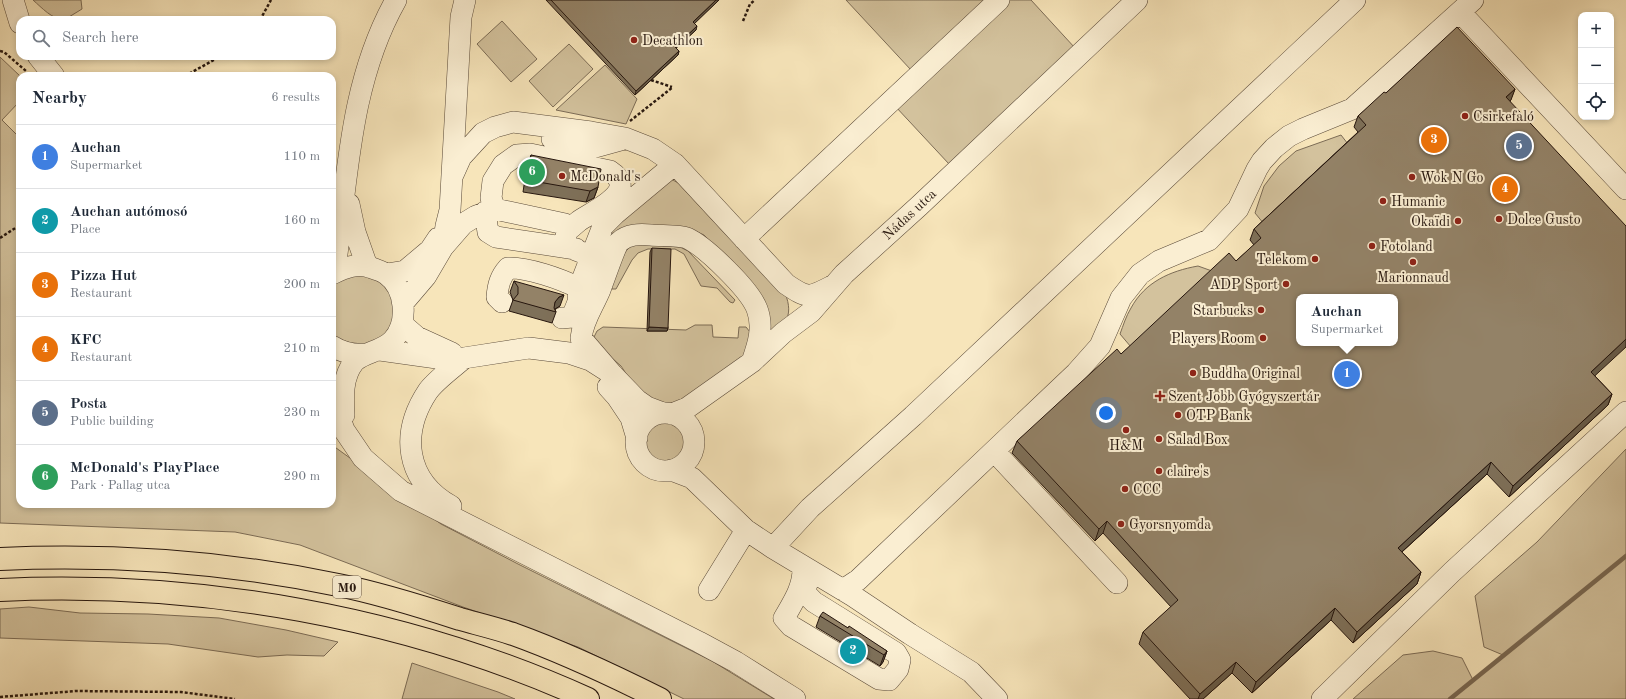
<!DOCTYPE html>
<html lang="en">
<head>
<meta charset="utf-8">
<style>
	:root { --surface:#fff; --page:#f6f6f7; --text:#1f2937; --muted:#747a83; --line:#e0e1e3; --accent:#d93025 }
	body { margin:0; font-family:"Old Standard TT",serif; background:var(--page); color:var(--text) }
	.controls { position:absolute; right:12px; top:12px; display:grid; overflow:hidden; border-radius:8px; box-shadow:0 2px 6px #0003 }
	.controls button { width:36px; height:36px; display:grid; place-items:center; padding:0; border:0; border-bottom:1px solid var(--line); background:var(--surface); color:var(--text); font:20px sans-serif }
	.you { position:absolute; left:1106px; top:413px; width:14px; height:14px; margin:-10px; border:3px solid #fff; border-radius:50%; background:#1a73e8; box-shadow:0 0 0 6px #1a73e833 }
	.badge { display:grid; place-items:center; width:26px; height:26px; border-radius:50%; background:var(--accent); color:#fff; font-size:13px; font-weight:700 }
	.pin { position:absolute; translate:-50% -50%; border:2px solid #fff; box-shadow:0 1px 4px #0006 }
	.popup { position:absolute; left:1296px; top:294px; width:102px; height:52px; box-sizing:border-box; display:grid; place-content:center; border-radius:8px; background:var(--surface); filter:drop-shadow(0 1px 3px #0005); font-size:13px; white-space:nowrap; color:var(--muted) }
	.popup b { font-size:15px; color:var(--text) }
	.popup::after { content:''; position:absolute; left:50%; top:100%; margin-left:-8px; border:8px solid transparent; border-top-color:var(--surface) }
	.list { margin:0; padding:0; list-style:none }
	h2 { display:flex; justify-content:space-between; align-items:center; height:52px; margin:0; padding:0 16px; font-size:17px }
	h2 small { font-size:13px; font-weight:400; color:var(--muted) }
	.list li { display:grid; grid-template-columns:26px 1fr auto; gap:12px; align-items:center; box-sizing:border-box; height:64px; padding:0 16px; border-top:1px solid var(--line) }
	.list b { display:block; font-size:15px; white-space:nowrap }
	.list p { margin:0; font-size:13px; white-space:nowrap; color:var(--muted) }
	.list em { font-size:13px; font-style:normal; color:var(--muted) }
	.icon { flex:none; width:22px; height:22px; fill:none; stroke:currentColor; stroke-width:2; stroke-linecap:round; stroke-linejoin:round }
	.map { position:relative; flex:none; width:1626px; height:699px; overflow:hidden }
	.search { position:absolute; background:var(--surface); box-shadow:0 2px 6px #0003; left:16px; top:16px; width:320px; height:44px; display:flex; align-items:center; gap:10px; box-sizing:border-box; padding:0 14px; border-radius:12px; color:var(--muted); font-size:15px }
	.panel { position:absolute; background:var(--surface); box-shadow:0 2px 6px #0003; left:16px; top:72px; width:320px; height:436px; border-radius:12px }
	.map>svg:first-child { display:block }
</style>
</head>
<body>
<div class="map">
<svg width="1626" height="699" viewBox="0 0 1626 699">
	<rect width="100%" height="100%" fill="#f7e5ba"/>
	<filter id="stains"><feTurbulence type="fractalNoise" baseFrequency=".005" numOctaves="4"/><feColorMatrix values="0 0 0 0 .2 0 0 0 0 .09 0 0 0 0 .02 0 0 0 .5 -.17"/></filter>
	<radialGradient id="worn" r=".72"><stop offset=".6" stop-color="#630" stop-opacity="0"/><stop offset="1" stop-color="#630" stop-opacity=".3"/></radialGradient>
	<path fill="#d3c29d" stroke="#7c6c56" d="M 33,0 L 81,0 L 82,9 L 64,20 C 52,19 42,8 33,0 Z
		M 846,0 L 986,0 L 911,70 Z
		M 1010,0 L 1031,0 L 1075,48 L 949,164 L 895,106 Z
		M 502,21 L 537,59 L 511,82 L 477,44 Z
		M 569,44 L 593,69 L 553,107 L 529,81 Z
		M 0,57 L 20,76 L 20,101 L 2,120 L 20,138 L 20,504 L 332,504 L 332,445 L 441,524 L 518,564 L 712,661 L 774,699 L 684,699 L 578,647 L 463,607 L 300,545 L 235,532 L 0,523 Z
		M 605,65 L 637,99 L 626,124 L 556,110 Z
		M 1341,135 L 1348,144 L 1264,224 L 1255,213 L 1264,186 L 1279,166 L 1296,151 Z
		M 667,179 L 673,180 L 678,183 L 729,238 L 742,247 L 785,293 C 795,318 783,325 769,343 L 761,296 L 704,235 L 693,230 L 632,227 L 587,276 L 606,230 Z
		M 635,244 L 680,247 L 688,251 L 735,300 L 733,303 L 730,302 L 717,288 L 701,286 L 684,254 L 675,249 L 648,249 L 638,253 L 632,260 L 616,289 L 612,289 L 611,286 C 616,274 622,248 635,244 Z
		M 1198,266 L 1212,271 L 1131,347 L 1120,334 C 1123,326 1126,316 1131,308 C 1145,282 1170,271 1198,266 Z
		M 364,274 L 387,286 L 397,310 L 387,336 L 363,348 L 332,336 L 332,285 L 338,279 Z
		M 695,325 L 712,325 L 713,337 L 738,338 L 739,327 L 746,327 L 750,332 L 747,356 L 675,408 L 652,403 L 627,375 L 621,366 L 597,345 L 594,337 L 597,331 L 603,327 L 686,330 Z
		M644 442a22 22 0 1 1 44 0a22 22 0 1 1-44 0Z
		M 1626,449 L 1626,699 L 1353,699 L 1403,655 L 1433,651 L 1462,658 L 1473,680 L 1503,655 L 1484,647 L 1475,596 L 1537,542 Z
		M 29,607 L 80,613 L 148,614 L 219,618 L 286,630 L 338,642 L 324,656 L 287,655 L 258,657 L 168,644 L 0,638 L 0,609 Z
		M 412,663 L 498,692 L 515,699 L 402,699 Z"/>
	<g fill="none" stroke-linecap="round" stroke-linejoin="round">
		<path stroke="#796852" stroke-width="4.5" d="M 1450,699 L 1626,556"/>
		<defs>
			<path id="minor" d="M 13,0 L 20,23
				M 1460,12 L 1626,189
				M 38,56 L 54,76
				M 552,139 L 592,148 L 621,140
				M 452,177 L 461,157 L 483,133 L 495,127 L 513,122 L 591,132 L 625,138 L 653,149 L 675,164 L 786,284 C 808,299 809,298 832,286
				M 349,204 L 355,232 L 367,266
				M 495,209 L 491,198 L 493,181 L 503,165 L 517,155 L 530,154 L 610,171 C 641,191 593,211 579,221 C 575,224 571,228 567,231
				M 485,212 L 488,232 L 496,237 L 576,249
				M 744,239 L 999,0
				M 443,247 L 463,224 L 476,216 L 495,209 L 565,224 L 567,231 L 565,241 L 568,247 L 591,256
				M 332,268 L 337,254 C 348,167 352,78 396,0
				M 332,274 C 344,268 358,262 372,268 C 377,270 382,271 386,274 C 406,288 409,322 393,340 C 382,352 363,352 354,362 C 342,377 343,397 344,415
				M 387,274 L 405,271 L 430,250 L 438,238
				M 598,294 L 579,288 L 603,226 L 615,214 L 675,164
				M 502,302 L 497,297 C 498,285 500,277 508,268 C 527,267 561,279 579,288 L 578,302 L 572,317 L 562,318
				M 403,303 L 426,276 L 443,247 L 446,226 L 450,210 L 461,17 L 465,0
				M 402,324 L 417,337 L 452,353
				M 332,346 C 343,353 353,355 366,354
				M 380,350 L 437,358 L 464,358 L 529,348 L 569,353 L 590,360 L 612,374 L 637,400 L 647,407 L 663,413
				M 612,374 L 581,338 C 583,320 593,307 600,290 C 603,282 615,247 619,242 C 628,234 639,234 651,235 C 660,236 679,235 687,238 C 706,247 750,290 757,309 C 764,327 758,345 752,362
				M 608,387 L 617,397 L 631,418 L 637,438
				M 332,394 L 344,430 L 363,458 L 401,491 L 699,642 L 736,662 L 795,699
				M636 442a29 29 0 1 1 58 0a29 29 0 1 1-58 0Z
				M 672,414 L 687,408 L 752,362 L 783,333 L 811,312 L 844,274 L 919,206 L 1137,0
				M 994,451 L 1117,583
				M 671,470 L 692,478 L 746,530 L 773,548 L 853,596 L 910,634 L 971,672 L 997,699
				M 451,506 C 405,480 400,433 428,391 C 436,380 453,368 464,358
				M 773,548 L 810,508 L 913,416 L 1355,0
				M 803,566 C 804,586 794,601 784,618 L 791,626 L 879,679 L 889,680 L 898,669 L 900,660 L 896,653 L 814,602 L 806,594 L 806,585 L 814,573
				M 709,590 L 746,530
				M 843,590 L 858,580 L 1076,373 L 1100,346 L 1121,298 L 1140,274 L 1159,261 L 1209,240 L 1238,209 L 1257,169 L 1262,161 L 1274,148 L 1289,136 L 1303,129 L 1352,109 L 1473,0
				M 1322,699 L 1452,572 L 1626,412"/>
			<path id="highway" d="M 0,559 C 113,554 227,562 338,585 C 379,593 420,606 460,619 C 478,624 495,628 513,634 C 563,652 612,675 660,699
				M 0,590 C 201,581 404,616 588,699"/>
		</defs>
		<use href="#minor" stroke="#5a4a39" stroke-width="22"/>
		<use href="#highway" stroke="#26160e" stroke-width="24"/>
		<path stroke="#26160e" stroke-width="2.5" stroke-dasharray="3 2" stroke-linecap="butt" d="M 260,20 L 271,0
			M 743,21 L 750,4 L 755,0
			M 0,51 L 4,52 L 26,71
			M 185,76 L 221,56
			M 651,80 L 672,87
			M 630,121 L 673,87
			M 0,238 L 20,225
			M 630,453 L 631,458 L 646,474 L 656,477
			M 0,697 L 76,691 L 181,692 L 235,699"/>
		<use href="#minor" stroke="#faeed2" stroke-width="21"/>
		<use href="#highway" stroke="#f7e5ba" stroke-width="22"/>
	</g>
	<path fill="#7e7059" stroke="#26160e" d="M 546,0 L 719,0 L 694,23 L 696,30 L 676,48 L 679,51 L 678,55 L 635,95 Z
		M 1515,89 L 1510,101 L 1595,376 L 1612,394 L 1608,405 L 1509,497 L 1487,474 L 1402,552 L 1421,572 L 1417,584 L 1353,643 L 1331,620 L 1252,693 L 1232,673 L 1203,699 L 1190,699 L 1139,644 L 1143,632 L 1171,607 L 1103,533 L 1095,541 L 1012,453 L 1017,441 L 1121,354 L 1236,261 L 1254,245 L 1250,240 L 1254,229 L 1358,132 L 1354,127 L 1358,116 L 1386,93 Z
		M 531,155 L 598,187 L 594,198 L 586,202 L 523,192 L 527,166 Z
		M 652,248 L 668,328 L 667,331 L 647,331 L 650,252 Z
		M 514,281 L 560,306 L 555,309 L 556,312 L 552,323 L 509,311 L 513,300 L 510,292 Z
		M 820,616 L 848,628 L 887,651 L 883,662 L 880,666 L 816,627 Z"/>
	<path fill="#675b48" stroke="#26160e" d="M 716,0 L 719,0 L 692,26 L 693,22 Z
		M 697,26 L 696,30 L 674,50 L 675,47 Z
		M 679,51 L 678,55 L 635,95 L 636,91 Z
		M 1515,89 L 1511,100 L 1502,108 L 1506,97 Z
		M 598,187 L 594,198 L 586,202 L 590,191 Z
		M 564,295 L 560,306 L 555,309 L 552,311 L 555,302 L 559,297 Z
		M 649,327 L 668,328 L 667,331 L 647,331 Z
		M 1626,339 L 1626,347 L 1587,383 L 1591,372 Z
		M 1612,394 L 1608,405 L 1509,497 L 1513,486 Z
		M 1491,462 L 1487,474 L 1394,559 L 1398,548 Z
		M 1107,521 L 1103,533 L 1095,541 L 1099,529 Z
		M 1421,572 L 1417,584 L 1353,643 L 1357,632 Z
		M 1335,608 L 1331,620 L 1252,693 L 1256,682 Z
		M 887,651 L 883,662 L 880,666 L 884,655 Z
		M 1236,662 L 1232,673 L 1203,699 L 1198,699 L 1200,694 Z"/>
	<path fill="#938267" stroke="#26160e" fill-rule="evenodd" d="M 551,0 L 716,0 L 693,22 L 697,26 L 675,47 L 679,51 L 636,91 Z
		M 1457,27 L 1515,89 L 1506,97 L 1626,226 L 1626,339 L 1591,372 L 1612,394 L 1513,486 L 1491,462 L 1398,548 L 1421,572 L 1357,632 L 1335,608 L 1256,682 L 1236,662 L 1200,694 L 1143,632 L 1178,600 L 1107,521 L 1099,529 L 1017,441 L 1117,349 L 1121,354 L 1229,253 L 1236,261 L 1261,238 L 1254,229 L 1366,125 L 1358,116 L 1384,92 L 1386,93 ZM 1299,297 L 1395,297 L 1395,343 L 1299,343 Z
		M 531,155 L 601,169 L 598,187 L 590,191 L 527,180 Z
		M 652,248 L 671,249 L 668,328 L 649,327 Z
		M 514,281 L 564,295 L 559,297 L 555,302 L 554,308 L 556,312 L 513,300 L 518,294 L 518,287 Z
		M 823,612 L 848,628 L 849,626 L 887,651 L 884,655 L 820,616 Z"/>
	<g fill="#8f2418" stroke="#faeed2" stroke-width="1.5">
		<circle cx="634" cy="40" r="4"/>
		<circle cx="1465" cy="116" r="4"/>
		<circle cx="562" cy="176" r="4"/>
		<circle cx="1412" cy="177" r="4"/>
		<circle cx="1383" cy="201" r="4"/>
		<circle cx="1499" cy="219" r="4"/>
		<circle cx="1458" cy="221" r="4"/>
		<circle cx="1372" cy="246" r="4"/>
		<circle cx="1315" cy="259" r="4"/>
		<circle cx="1413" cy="262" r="4"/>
		<circle cx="1286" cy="284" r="4"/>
		<circle cx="1261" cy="310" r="4"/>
		<circle cx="1263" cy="338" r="4"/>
		<circle cx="1193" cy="373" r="4"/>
		<path d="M1158 390h4v4h4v4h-4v4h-4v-4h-4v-4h4z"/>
		<circle cx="1178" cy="415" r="4"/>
		<circle cx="1126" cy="430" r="4"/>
		<circle cx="1159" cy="439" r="4"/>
		<circle cx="1159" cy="471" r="4"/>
		<circle cx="1125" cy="489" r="4"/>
		<circle cx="1121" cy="524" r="4"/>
	</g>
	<g text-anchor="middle" stroke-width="4" stroke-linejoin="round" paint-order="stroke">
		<rect fill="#faeed2" stroke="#665749" stroke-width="1" x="333" y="576" width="28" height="22" rx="3"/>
		<g font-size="13" font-weight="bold" fill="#26160e">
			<text x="347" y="592">M0</text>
		</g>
		<g font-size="14" fill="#26160e" stroke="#faeed2" text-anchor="start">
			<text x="642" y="45">Decathlon</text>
			<text x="1473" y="121">Csirkefaló</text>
			<text x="570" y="181">McDonald's</text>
			<text x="1420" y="182">Wok N Go</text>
			<text x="1391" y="206">Humanic</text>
			<text x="1507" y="224">Dolce Gusto</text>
			<text x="1450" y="226" text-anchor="end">Okaïdi</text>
			<text x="1380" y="251">Fotoland</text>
			<text x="1307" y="264" text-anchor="end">Telekom</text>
			<text x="1413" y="282" text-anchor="middle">Marionnaud</text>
			<text x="1278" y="289" text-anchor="end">ADP Sport</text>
			<text x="1253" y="315" text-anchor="end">Starbucks</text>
			<text x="1255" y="343" text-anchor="end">Players Room</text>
			<text x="1201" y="378">Buddha Original</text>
			<text x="1168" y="401">Szent Jobb Gyógyszertár</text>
			<text x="1186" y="420">OTP Bank</text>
			<text x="1167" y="444">Salad Box</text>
			<text x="1126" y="450" text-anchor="middle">H&amp;M</text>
			<text x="1167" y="476">claire's</text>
			<text x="1133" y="494">CCC</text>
			<text x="1129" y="529">Gyorsnyomda</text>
		</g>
		<g font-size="14" fill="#26160e" stroke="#faeed2">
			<text transform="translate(909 214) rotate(-43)" y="5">Nádas utca</text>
		</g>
	</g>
	<rect width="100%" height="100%" filter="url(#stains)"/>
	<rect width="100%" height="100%" fill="url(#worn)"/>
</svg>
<div class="controls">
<button>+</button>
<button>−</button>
<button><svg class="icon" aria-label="locate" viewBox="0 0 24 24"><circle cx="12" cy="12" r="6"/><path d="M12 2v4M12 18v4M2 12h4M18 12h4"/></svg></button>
</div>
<div class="you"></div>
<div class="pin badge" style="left:1347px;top:374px;background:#3f7fe0">1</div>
<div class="popup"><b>Auchan</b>Supermarket</div>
<div class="pin badge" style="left:853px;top:651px;background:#0f9aa8">2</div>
<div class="pin badge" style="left:1434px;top:140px;background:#e8710a">3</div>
<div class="pin badge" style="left:1505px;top:189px;background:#e8710a">4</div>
<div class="pin badge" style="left:1519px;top:146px;background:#5c6f8a">5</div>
<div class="pin badge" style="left:532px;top:172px;background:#2e9e5b">6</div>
<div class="search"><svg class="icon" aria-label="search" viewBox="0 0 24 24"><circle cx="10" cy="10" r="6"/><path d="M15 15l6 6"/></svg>Search here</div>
<section class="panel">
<h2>Nearby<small>6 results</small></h2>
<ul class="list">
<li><span class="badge" style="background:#3f7fe0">1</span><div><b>Auchan</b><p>Supermarket</p></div><em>110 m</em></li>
<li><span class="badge" style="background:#0f9aa8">2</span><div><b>Auchan autómosó</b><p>Place</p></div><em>160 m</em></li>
<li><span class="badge" style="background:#e8710a">3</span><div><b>Pizza Hut</b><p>Restaurant</p></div><em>200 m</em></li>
<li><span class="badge" style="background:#e8710a">4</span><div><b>KFC</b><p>Restaurant</p></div><em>210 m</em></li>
<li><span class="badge" style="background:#5c6f8a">5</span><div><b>Posta</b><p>Public building</p></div><em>230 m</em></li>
<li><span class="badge" style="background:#2e9e5b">6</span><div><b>McDonald's PlayPlace</b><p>Park · Pallag utca</p></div><em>290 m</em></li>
</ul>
</section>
</div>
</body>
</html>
